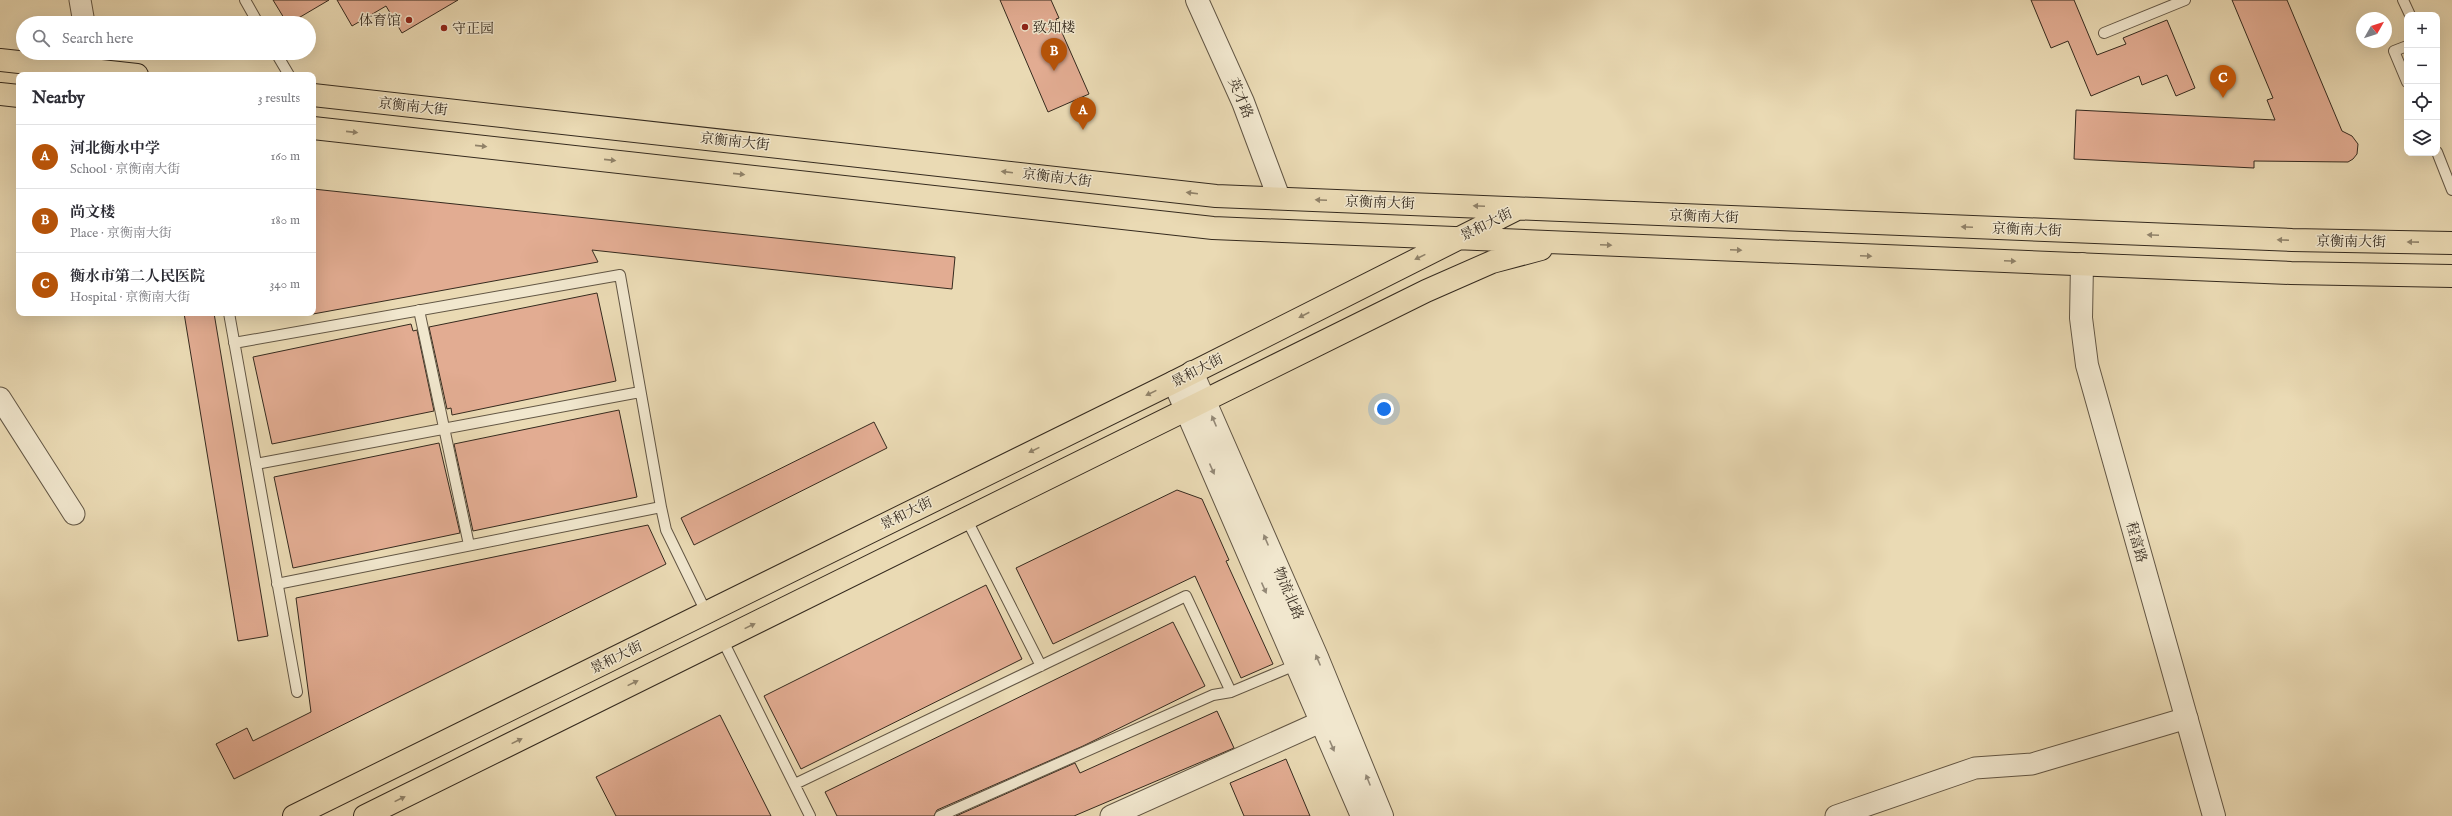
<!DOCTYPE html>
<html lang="en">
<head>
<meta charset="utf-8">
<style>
	:root { --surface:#fff; --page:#f2f2f3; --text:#2b2b33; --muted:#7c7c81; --line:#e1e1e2; --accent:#b45309 }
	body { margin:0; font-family:"IM FELL English","Noto Serif SC",serif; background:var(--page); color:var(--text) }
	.controls { position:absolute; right:12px; top:12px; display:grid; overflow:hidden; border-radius:8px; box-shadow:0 4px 16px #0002 }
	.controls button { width:36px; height:36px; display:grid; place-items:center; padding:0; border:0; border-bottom:1px solid var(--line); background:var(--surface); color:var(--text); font:20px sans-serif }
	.compass { position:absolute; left:2356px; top:12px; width:36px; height:36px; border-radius:50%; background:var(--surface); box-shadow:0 4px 16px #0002; rotate:51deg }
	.you { position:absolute; left:1384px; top:409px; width:14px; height:14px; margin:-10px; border:3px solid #fff; border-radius:50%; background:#1a73e8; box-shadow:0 0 0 6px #1a73e833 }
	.badge { display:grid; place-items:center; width:26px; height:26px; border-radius:50%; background:var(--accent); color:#fff; font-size:13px; font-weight:700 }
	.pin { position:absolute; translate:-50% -33px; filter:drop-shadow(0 1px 2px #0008) }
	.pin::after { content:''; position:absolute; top:21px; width:14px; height:12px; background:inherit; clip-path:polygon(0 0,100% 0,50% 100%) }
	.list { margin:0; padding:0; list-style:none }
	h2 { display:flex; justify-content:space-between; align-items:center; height:52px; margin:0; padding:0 16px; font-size:17px }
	h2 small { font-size:13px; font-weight:400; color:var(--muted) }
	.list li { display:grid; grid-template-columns:26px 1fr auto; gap:12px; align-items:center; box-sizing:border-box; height:64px; padding:0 16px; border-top:1px solid var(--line) }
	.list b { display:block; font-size:15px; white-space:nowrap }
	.list p { margin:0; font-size:13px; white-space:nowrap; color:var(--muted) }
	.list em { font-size:13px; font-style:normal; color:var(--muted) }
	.icon { flex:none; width:22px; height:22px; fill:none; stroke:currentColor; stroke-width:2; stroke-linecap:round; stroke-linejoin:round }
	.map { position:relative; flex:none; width:2452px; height:816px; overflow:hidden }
	.search { position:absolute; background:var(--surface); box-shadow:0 4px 16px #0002; left:16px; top:16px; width:300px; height:44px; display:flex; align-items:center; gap:10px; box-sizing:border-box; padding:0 14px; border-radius:22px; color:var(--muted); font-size:15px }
	.panel { position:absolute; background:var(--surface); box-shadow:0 4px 16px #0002; left:16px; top:72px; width:300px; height:244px; border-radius:8px }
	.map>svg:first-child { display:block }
</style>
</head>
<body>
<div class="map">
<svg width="2452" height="816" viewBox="0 0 2452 816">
	<rect width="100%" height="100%" fill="#eadab4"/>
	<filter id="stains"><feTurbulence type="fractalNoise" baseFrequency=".005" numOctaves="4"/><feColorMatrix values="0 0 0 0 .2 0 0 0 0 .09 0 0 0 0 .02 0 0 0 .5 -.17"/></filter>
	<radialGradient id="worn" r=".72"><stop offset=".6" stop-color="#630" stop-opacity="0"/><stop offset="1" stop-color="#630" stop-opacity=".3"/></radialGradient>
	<path fill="#e2ac92" stroke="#352a1e" d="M 273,0 L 329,0 L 290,23 L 287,23 Z
		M 337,0 L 458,0 L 402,33 L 386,6 L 352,26 Z
		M 1000,0 L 1051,0 L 1059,18 L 1056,19 L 1089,94 L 1048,112 Z
		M 2031,0 L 2074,0 L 2097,55 L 2126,44 L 2123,38 L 2167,20 L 2195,88 L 2176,96 L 2167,75 L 2142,85 L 2139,76 L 2091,96 L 2068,41 L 2051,48 Z
		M 2232,0 L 2287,0 L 2342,131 L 2352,136 L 2358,144 L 2357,154 L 2353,159 L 2348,162 L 2254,161 L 2254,168 L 2074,159 L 2076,110 L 2275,120 L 2267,100 L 2273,98 Z
		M 313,189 L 955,257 L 952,289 L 592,250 L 598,262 L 313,314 Z
		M 597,293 L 616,381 L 452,415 L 451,408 L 447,409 L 429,327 Z
		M 184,313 L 214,313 L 268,636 L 238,641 Z
		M 411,324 L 413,331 L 417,330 L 434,411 L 272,444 L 253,357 Z
		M 619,410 L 637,497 L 473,531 L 454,444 Z
		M 874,422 L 887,448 L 694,545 L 681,518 Z
		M 439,443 L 460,533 L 293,568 L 274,477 Z
		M 1177,490 L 1202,499 L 1229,560 L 1226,561 L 1273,664 L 1241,678 L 1195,576 L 1053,644 L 1016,568 Z
		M 648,525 L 666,564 L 234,779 L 216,744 L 247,728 L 253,741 L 311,712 L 296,598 Z
		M 986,585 L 1022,659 L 801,769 L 764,696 Z
		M 1173,622 L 1205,686 L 1083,746 L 937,810 L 934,816 L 837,816 L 825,792 Z
		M 1217,711 L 1234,748 L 1074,816 L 956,816 L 1075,763 L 1080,773 Z
		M 720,715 L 771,816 L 616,816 L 596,777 Z
		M 1286,759 L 1310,816 L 1244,816 L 1230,783 Z"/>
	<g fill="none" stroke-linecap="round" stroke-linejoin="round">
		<defs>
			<path id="service" d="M 245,0 L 258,23
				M 2403,0 L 2410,15
				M 2104,33 L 2185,0
				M 2407,46 L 2394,51 L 2407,82
				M 276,53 L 289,75
				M 2437,152 L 2452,190
				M 419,310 L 469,545
				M 229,313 L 297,692
				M 234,343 L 620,275 L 661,507 L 277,584
				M 256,464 L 640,392
				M 661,507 L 666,530 L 706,612
				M 966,518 L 1041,666
				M 722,639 L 810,816
				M 795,784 L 1186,596 L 1231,692
				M 940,816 L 1213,695 L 1231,692 L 1298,664"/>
			<path id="minor" d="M 80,0 L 84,23
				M 90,53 L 93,70
				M 0,398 L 74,514
				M 1111,816 L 1316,724
				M 1836,816 L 1975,768 L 2032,764 L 2187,718"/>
			<path id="tertiary" d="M 1197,0 L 1243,102 L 1279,198
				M 2082,264 L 2081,318 L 2087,365 L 2214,816
				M 1192,372 L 1317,657 L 1382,816
				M 1174,382 L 1362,816"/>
			<path id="primary" d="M 0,60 L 137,75
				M 0,94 L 19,96
				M 313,95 L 1216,196 L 2292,240 L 2452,243
				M 313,128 L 1213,228 L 2291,273 L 2452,276
				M 294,816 L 1174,382 L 1517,209
				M 365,816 L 1426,291 L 1492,262 L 1541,249"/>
		</defs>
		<use href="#service" stroke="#625644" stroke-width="12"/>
		<use href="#minor" stroke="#625644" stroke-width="23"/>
		<use href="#tertiary" stroke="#625644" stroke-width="24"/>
		<use href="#primary" stroke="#352a1e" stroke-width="24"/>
		<use href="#service" stroke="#f1e7ce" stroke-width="10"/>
		<use href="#minor" stroke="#f1e7ce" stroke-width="21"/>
		<use href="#tertiary" stroke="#f1e7ce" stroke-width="22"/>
		<use href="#primary" stroke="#eadab4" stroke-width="22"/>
	</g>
	<defs><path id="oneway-solid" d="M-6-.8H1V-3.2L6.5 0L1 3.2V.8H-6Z"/></defs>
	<g fill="#908269">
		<use href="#oneway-solid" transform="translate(352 132) rotate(6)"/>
		<use href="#oneway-solid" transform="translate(481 146) rotate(6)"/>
		<use href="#oneway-solid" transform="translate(610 160) rotate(6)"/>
		<use href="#oneway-solid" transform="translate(1007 172) rotate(-173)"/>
		<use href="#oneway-solid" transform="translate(739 174) rotate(6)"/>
		<use href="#oneway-solid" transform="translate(1192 193) rotate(-173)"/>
		<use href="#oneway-solid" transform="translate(1321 200) rotate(-178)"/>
		<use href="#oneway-solid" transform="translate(1479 206) rotate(-178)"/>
		<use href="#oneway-solid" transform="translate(1967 227) rotate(-178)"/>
		<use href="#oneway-solid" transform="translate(2153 235) rotate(-178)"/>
		<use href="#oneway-solid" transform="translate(2283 240) rotate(-178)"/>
		<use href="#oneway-solid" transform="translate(2413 242) rotate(-179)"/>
		<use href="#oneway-solid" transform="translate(1606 245) rotate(2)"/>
		<use href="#oneway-solid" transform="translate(1736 250) rotate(2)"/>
		<use href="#oneway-solid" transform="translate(1866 256) rotate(2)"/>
		<use href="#oneway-solid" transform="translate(1420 257) rotate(154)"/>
		<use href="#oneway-solid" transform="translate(2010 261) rotate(2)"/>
		<use href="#oneway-solid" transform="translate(1304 315) rotate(153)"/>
		<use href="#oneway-solid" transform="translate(1151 393) rotate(154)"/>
		<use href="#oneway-solid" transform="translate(1034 450) rotate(154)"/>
		<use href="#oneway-solid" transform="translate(750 626) rotate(-26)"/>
		<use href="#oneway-solid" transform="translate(633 683) rotate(-26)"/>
		<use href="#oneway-solid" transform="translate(517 741) rotate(-26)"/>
		<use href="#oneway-solid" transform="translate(400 799) rotate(-26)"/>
	</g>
	<g fill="#938876">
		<use href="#oneway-solid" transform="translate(1214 421) rotate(-113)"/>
		<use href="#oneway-solid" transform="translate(1212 469) rotate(66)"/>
		<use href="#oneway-solid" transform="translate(1266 540) rotate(-113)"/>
		<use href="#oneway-solid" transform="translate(1264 588) rotate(66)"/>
		<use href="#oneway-solid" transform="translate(1318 660) rotate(-113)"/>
		<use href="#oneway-solid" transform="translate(1332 746) rotate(67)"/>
		<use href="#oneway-solid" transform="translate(1368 780) rotate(-112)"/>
	</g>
	<g fill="#8f2418" stroke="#f1e7ce" stroke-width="1.5">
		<circle cx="409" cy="20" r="4"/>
		<circle cx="1025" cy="27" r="4"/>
		<circle cx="444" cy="28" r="4"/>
	</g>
	<g text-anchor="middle" stroke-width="3" stroke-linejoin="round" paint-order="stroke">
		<g font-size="14" fill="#352a1e" stroke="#f1e7ce" text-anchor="start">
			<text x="401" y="25" text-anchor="end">体育馆</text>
			<text x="1033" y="32">致知楼</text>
			<text x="452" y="33">守正园</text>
		</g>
		<g font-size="14" fill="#352a1e" stroke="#f1e7ce">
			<text transform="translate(1241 98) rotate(67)" y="5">英才路</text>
			<text transform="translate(413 106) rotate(6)" y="5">京衡南大街</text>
			<text transform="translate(735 141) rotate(6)" y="5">京衡南大街</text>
			<text transform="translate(1057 177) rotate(7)" y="5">京衡南大街</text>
			<text transform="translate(1380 202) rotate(2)" y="5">京衡南大街</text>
			<text transform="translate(1704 216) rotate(2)" y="5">京衡南大街</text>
			<text transform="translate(1486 224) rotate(-26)" y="5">景和大街</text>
			<text transform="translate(2027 229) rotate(2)" y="5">京衡南大街</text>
			<text transform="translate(2351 241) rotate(1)" y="5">京衡南大街</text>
			<text transform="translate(1197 370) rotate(-27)" y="5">景和大街</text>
			<text transform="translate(906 513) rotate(-26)" y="5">景和大街</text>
			<text transform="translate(2137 542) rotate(74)" y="5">程富路</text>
			<text transform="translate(1289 593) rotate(67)" y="5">物流北路</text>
			<text transform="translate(616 657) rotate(-26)" y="5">景和大街</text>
		</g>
	</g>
	<rect width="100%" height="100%" filter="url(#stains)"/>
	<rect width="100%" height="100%" fill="url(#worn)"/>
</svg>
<div class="controls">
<button>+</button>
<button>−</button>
<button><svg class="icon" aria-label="locate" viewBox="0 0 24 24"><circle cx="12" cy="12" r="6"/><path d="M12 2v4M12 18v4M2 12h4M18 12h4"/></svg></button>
<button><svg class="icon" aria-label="layers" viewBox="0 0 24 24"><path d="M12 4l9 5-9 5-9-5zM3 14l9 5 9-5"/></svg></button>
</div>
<svg class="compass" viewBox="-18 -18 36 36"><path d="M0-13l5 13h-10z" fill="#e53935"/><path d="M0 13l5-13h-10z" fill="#7c7c81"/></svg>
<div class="you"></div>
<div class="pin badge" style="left:1083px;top:130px">A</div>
<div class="pin badge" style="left:1054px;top:71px">B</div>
<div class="pin badge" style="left:2223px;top:98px">C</div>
<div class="search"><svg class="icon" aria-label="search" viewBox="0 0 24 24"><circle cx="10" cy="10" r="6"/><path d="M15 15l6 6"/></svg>Search here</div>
<section class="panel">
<h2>Nearby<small>3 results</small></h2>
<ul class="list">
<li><span class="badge">A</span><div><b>河北衡水中学</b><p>School · 京衡南大街</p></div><em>160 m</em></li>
<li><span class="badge">B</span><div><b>尚文楼</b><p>Place · 京衡南大街</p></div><em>180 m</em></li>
<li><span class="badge">C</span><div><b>衡水市第二人民医院</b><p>Hospital · 京衡南大街</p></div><em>340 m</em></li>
</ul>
</section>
</div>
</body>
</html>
